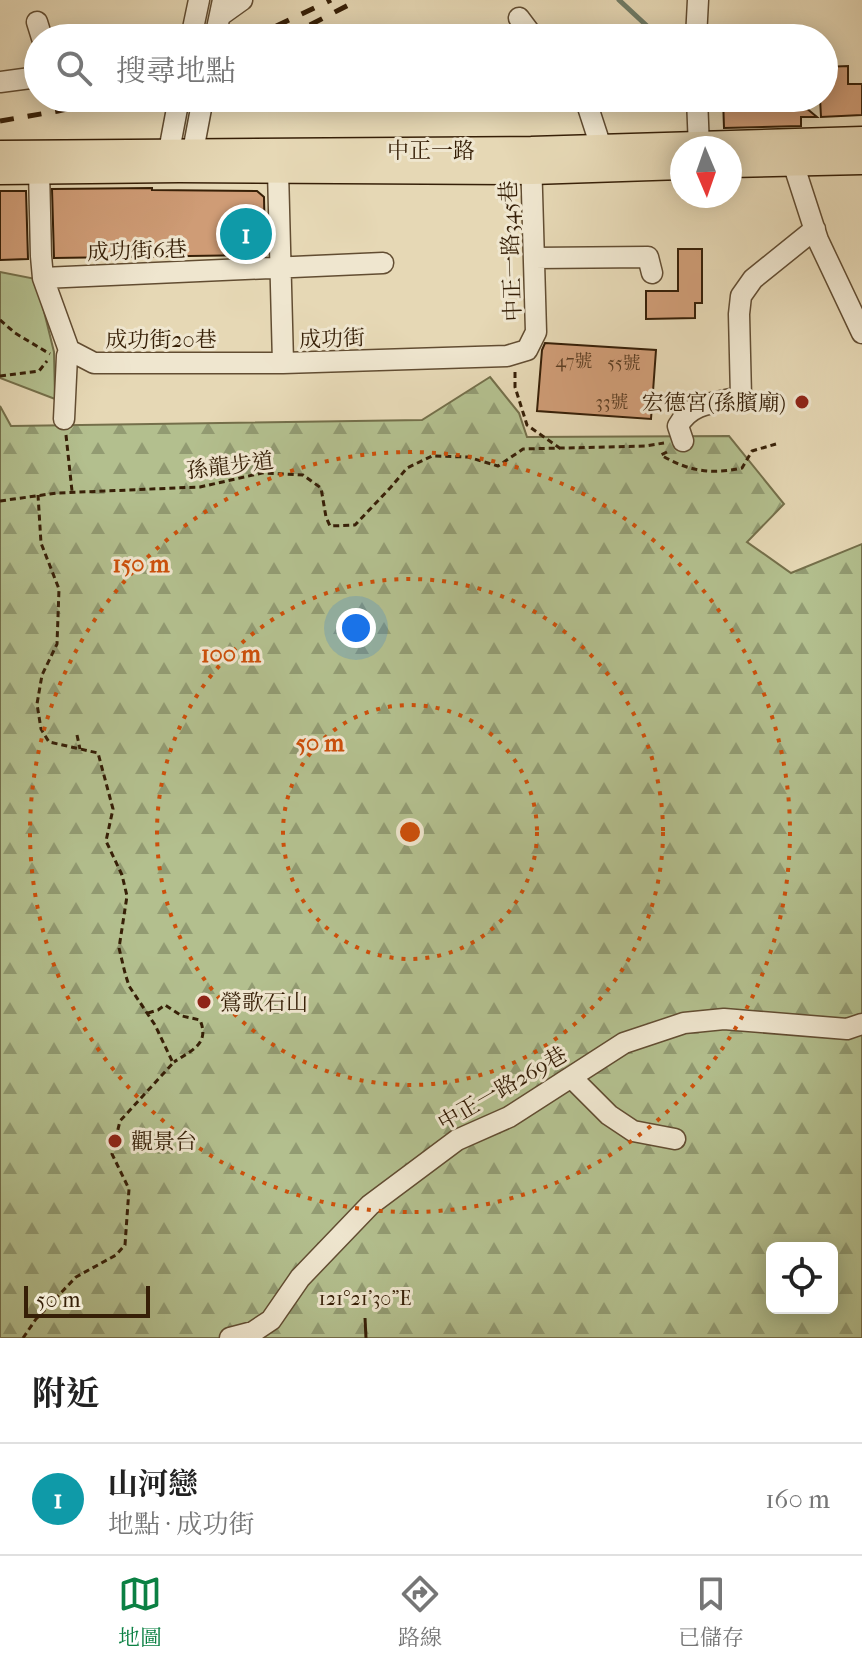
<!DOCTYPE html>
<html lang="zh-TW">
<head>
<meta charset="utf-8">
<style>
	:root { --surface:#fff; --page:#f6f6f6; --text:#222; --muted:#767676; --line:#e0e0e0; --accent:#0b8043 }
	body { margin:0; font-family:"IM FELL French Canon","Noto Serif TC",serif; background:var(--page); color:var(--text) }
	.controls { position:absolute; right:24px; bottom:24px; display:grid; overflow:hidden; border-radius:12px; box-shadow:0 4px 20px #0003 }
	.controls button { width:72px; height:72px; display:grid; place-items:center; padding:0; border:0; border-bottom:2px solid var(--line); background:var(--surface); color:var(--text); font:40px sans-serif }
	.compass { position:absolute; left:670px; top:136px; width:72px; height:72px; border-radius:50%; background:var(--surface); box-shadow:0 4px 20px #0003; rotate:178deg }
	.scale { position:absolute; left:24px; bottom:20px; width:126px; box-sizing:border-box; padding-left:8px; border:4px solid #361f07; border-top:0; font-size:22px; line-height:28px; white-space:nowrap; color:#361f07; -webkit-text-stroke:6px #efe6cf; paint-order:stroke }
	.you { position:absolute; left:356px; top:628px; width:28px; height:28px; margin:-20px; border:6px solid #fff; border-radius:50%; background:#1a73e8; box-shadow:0 0 0 12px #1a73e833 }
	.badge { display:grid; place-items:center; width:52px; height:52px; border-radius:50%; background:var(--accent); color:#fff; font-size:26px; font-weight:700 }
	.pin { position:absolute; translate:-50% -50%; border:4px solid #fff; box-shadow:0 2px 8px #0006 }
	.list { margin:0; padding:0; list-style:none }
	h2 { display:flex; justify-content:space-between; align-items:center; height:104px; margin:0; padding:0 32px; font-size:34px }
	h2 small { font-size:26px; font-weight:400; color:var(--muted) }
	.list li { display:grid; grid-template-columns:52px 1fr auto; gap:24px; align-items:center; box-sizing:border-box; height:112px; padding:0 32px; border-top:2px solid var(--line) }
	.list b { display:block; font-size:30px; white-space:nowrap }
	.list p { margin:0; font-size:26px; white-space:nowrap; color:var(--muted) }
	.list em { font-size:26px; font-style:normal; color:var(--muted) }
	.icon { flex:none; width:44px; height:44px; fill:none; stroke:currentColor; stroke-width:2; stroke-linecap:round; stroke-linejoin:round }
	.map { position:relative; flex:none; width:862px; height:1338px; overflow:hidden }
	.search { position:absolute; background:var(--surface); box-shadow:0 4px 20px #0003; left:24px; right:24px; top:24px; height:88px; display:flex; align-items:center; gap:20px; box-sizing:border-box; padding:0 28px; border-radius:44px; color:var(--muted); font-size:30px }
	.sheet { height:216px; background:var(--surface) }
	nav { display:flex; justify-content:space-around; align-items:center; box-sizing:border-box; height:112px; border-top:2px solid var(--line); background:var(--surface); font-size:22px; color:var(--muted) }
	nav a { display:grid; justify-items:center; gap:4px }
	nav .on { color:var(--accent) }
	.map>svg:first-child { display:block }
</style>
</head>
<body>
<div class="map">
<svg width="862" height="1338" viewBox="0 0 862 1338">
	<defs>
		<pattern id="forest-firs" width="22" height="20" patternUnits="userSpaceOnUse" patternTransform="scale(2)"><rect width="22" height="20" fill="#b3bf8e"/><path d="M5 1l3.5 6h-7zM16 11l3.5 6h-7z" fill="#929b72"/></pattern>
	</defs>
	<rect width="100%" height="100%" fill="#e6d8b5"/>
	<filter id="stains"><feTurbulence type="fractalNoise" baseFrequency=".0025" numOctaves="4"/><feColorMatrix values="0 0 0 0 .2 0 0 0 0 .09 0 0 0 0 .02 0 0 0 .5 -.17"/></filter>
	<radialGradient id="worn" r=".72"><stop offset=".6" stop-color="#630" stop-opacity="0"/><stop offset="1" stop-color="#630" stop-opacity=".3"/></radialGradient>
	<path fill="url(#forest-firs)" stroke="#746f4a" stroke-width="2" fill-rule="evenodd" d="M 490,377 L 519,413 L 527,437 L 729,436 L 784,504 L 747,542 L 791,573 L 862,544 L 862,1338 L 0,1338 L 0,406 L 11,426 L 422,420 ZM 772,1248 L 832,1248 L 832,1308 L 772,1308 Z"/>
	<path fill="#b3bf8e" stroke="#746f4a" stroke-width="2" d="M 0,272 L 36,279 L 54,352 L 55,399 L 0,378 Z"/>
	<g fill="none" stroke-linecap="round" stroke-linejoin="round">
		<path stroke="#707d68" stroke-width="5" d="M 619,0 L 660,38"/>
	</g>
	<path fill="#cf9c76" stroke="#361f07" stroke-width="2" d="M 848,66 L 848,84 L 862,84 L 862,115 L 821,117 L 820,98 L 824,98 L 824,67 Z
		M 723,98 L 794,98 L 817,117 L 801,117 L 801,126 L 724,128 Z
		M 152,188 L 152,190 L 257,191 L 264,197 L 265,248 L 261,255 L 54,258 L 52,189 Z
		M 0,191 L 26,191 L 28,259 L 0,260 Z
		M 678,249 L 702,249 L 702,303 L 695,303 L 695,318 L 646,319 L 646,291 L 678,291 Z
		M 545,343 L 656,350 L 651,419 L 537,411 L 542,350 Z"/>
	<g fill="none" stroke-linecap="round" stroke-linejoin="round">
		<defs>
			<path id="minor" d="M 221,15 L 242,0
				M 519,18 L 534,38
				M 37,22 L 42,38
				M 191,38 L 199,0
				M 215,38 L 223,0
				M 696,38 L 698,0
				M 0,82 L 38,77
				M 179,98 L 169,151 L 179,170 L 193,151 L 203,98
				M 585,98 L 601,147
				M 697,98 L 699,148
				M 793,163 L 818,240 L 862,333
				M 39,170 L 41,256 L 43,278 L 69,350 L 94,363 L 283,363
				M 278,171 L 283,363 L 507,356 L 527,350 L 536,332 L 531,157
				M 534,258 L 648,257 L 652,273
				M 43,278 L 383,263
				M 64,419 L 67,356 L 69,350
				M 683,441 L 678,426 C 691,402 716,403 741,397 L 739,314 L 741,296 L 753,279 L 815,229
				M 571,1077 L 609,1115 L 633,1131 L 675,1139
				M 230,1338 L 253,1332 L 271,1320 L 300,1278 L 370,1205 L 457,1140 L 509,1117 L 624,1043 L 684,1023 L 724,1019 L 847,1029 L 862,1024"/>
			<path id="major" d="M 0,153 L 531,149 L 862,139
				M 730,165 L 862,162
				M 0,172 L 179,170 L 532,172 L 682,167"/>
		</defs>
		<use href="#minor" stroke="#624d32" stroke-width="23"/>
		<use href="#major" stroke="#361f07" stroke-width="27"/>
		<path stroke="#361f07" stroke-width="3" stroke-dasharray="6 4" stroke-linecap="butt" d="M 0,320 L 15,333 L 50,354
			M 515,372 L 515,387 L 527,425 L 561,449
			M 0,376 L 39,371 L 47,361
			M 66,435 L 72,491
			M 667,452 L 661,455 C 688,471 711,475 742,468 L 752,451 L 776,444
			M 0,501 L 57,493 L 200,487 L 262,473 L 303,475 L 321,488 L 326,517 L 330,526 L 355,525 L 391,487 L 407,468 L 432,456 L 468,457 L 498,466 L 523,449 L 645,446 L 664,443
			M 77,735 L 80,749
			M 148,1013 L 158,1010 L 165,1005 L 182,1016 L 200,1020 C 210,1044 192,1050 174,1062
			M 23,1338 L 36,1319 L 76,1277 L 116,1255 L 125,1245 L 129,1189 L 112,1154 L 120,1121 L 173,1063 L 155,1025 L 129,986 L 125,973 L 119,948 L 127,896 L 122,875 L 106,841 L 113,809 L 98,753 L 49,742 L 41,729 L 37,704 L 42,675 L 57,644 L 59,589 L 41,543 L 38,495"/>
		<use href="#minor" stroke="#efe6cf" stroke-width="20"/>
		<use href="#major" stroke="#e6d8b5" stroke-width="24"/>
		<path stroke="#361f07" stroke-width="5" stroke-dasharray="14 14" stroke-linecap="butt" d="M 251,38 L 331,0
			M 285,38 L 358,0
			M 0,121 L 58,111 L 117,98"/>
	</g>
	<path fill="none" stroke="#361f07" stroke-width="3" d="M 365,1318 L 366,1338"/>
	<g fill="none" stroke="#cd500b" stroke-width="4" stroke-dasharray="4 8">
		<circle cx="410" cy="832" r="127"/>
		<circle cx="410" cy="832" r="253"/>
		<circle cx="410" cy="832" r="380"/>
	</g>
	<g fill="#8f2418" stroke="#efe6cf" stroke-width="3">
		<circle cx="802" cy="402" r="8"/>
		<circle cx="204" cy="1002" r="8"/>
		<circle cx="115" cy="1141" r="8"/>
	</g>
	<g text-anchor="middle" stroke-width="6" stroke-linejoin="round" paint-order="stroke">
		<g font-size="18" fill="#5c3e23">
			<text x="574" y="367">47號</text>
			<text x="624" y="369">55號</text>
			<text x="612" y="408">33號</text>
		</g>
		<g font-size="22" fill="#361f07" stroke="#efe6cf">
			<text x="431" y="158">中正一路</text>
			<text transform="translate(137 250) rotate(-2)" y="8">成功街6巷</text>
			<text transform="translate(510 251) rotate(-92)" y="8">中正一路345巷</text>
			<text transform="translate(332 338) rotate(-2)" y="8">成功街</text>
			<text x="161" y="347">成功街20巷</text>
			<text transform="translate(230 465) rotate(-7)" y="8">孫龍步道</text>
			<text transform="translate(502 1088) rotate(-30)" y="8">中正一路269巷</text>
		</g>
		<g font-size="22" fill="#361f07" stroke="#efe6cf" text-anchor="start">
			<text x="786" y="410" text-anchor="end">宏德宮(孫臏廟)</text>
			<text x="220" y="1010">鶯歌石山</text>
			<text x="131" y="1149">觀景台</text>
		</g>
	</g>
	<g font-size="20" text-anchor="middle" fill="#361f07" stroke="#efe6cf" stroke-width="6" stroke-linejoin="round" paint-order="stroke">
		<text x="365" y="1305">121°21'30"E</text>
	</g>
	<circle cx="410" cy="832" r="12" fill="#cd500b" stroke="#efe6cf" stroke-width="4"/>
	<g font-size="24" text-anchor="middle" font-weight="bold" fill="#cd500b" stroke="#efe6cf" stroke-width="6" stroke-linejoin="round" paint-order="stroke">
		<text x="141" y="572">150 m</text>
		<text x="231" y="662">100 m</text>
		<text x="320" y="751">50 m</text>
	</g>
	<rect width="100%" height="100%" filter="url(#stains)"/>
	<rect width="100%" height="100%" fill="url(#worn)"/>
</svg>
<div class="controls">
<button><svg class="icon" aria-label="locate" viewBox="0 0 24 24"><circle cx="12" cy="12" r="6"/><path d="M12 2v4M12 18v4M2 12h4M18 12h4"/></svg></button>
</div>
<svg class="compass" viewBox="-18 -18 36 36"><path d="M0-13l5 13h-10z" fill="#e53935"/><path d="M0 13l5-13h-10z" fill="#767676"/></svg>
<div class="scale">50 m</div>
<div class="you"></div>
<div class="pin badge" style="left:246px;top:234px;background:#0f9aa8">1</div>
<div class="search"><svg class="icon" aria-label="search" viewBox="0 0 24 24"><circle cx="10" cy="10" r="6"/><path d="M15 15l6 6"/></svg>搜尋地點</div>
</div>
<section class="sheet">
<h2>附近<small></small></h2>
<ul class="list">
<li><span class="badge" style="background:#0f9aa8">1</span><div><b>山河戀</b><p>地點 · 成功街</p></div><em>160 m</em></li>
</ul>
</section>
<nav>
<a class="on"><svg class="icon" aria-label="map" viewBox="0 0 24 24"><path d="M3 6l6-2 6 2 6-2v14l-6 2-6-2-6 2zM9 4v14M15 6v14"/></svg>地圖</a>
<a><svg class="icon" aria-label="directions" viewBox="0 0 24 24"><path d="M12 3l9 9-9 9-9-9zM9 14v-3h6M13 9l2 2-2 2"/></svg>路線</a>
<a><svg class="icon" aria-label="saved" viewBox="0 0 24 24"><path d="M7 4h10v16l-5-4-5 4z"/></svg>已儲存</a>
</nav>
</body>
</html>
